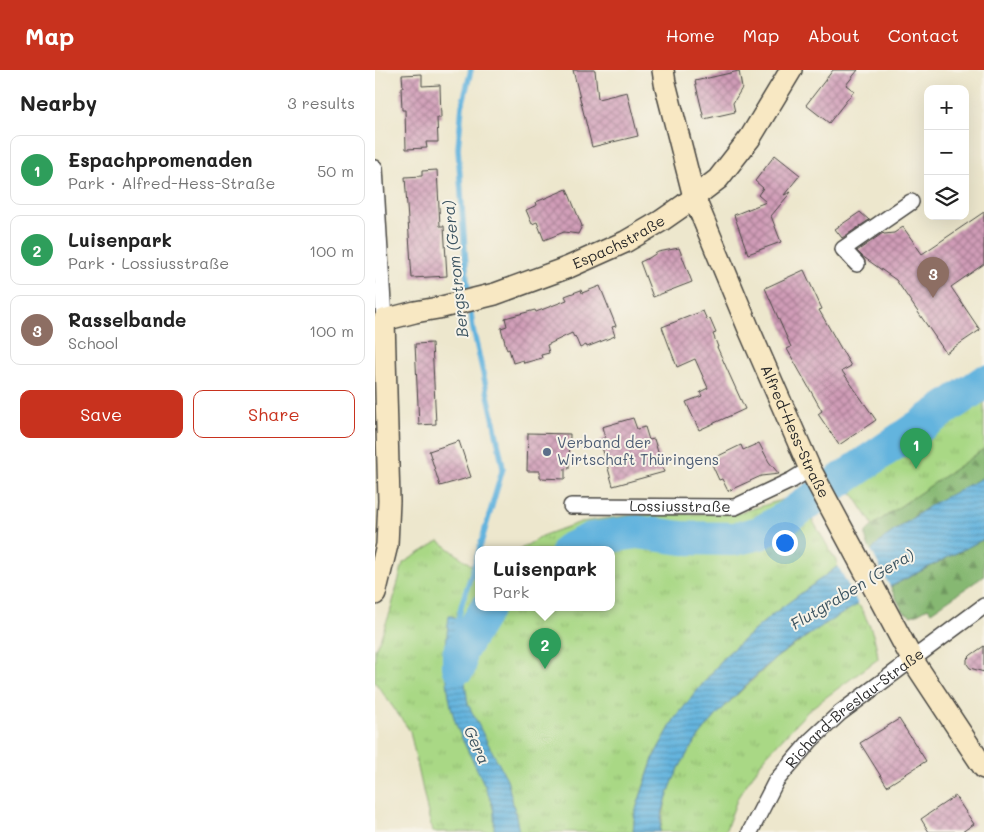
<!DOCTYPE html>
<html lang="en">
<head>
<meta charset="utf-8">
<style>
	:root { --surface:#fff; --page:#f2f2f2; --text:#222; --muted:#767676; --line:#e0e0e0; --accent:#c8321e }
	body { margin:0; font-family:Mali,sans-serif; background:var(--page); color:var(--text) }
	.controls { position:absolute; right:15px; top:15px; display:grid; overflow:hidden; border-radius:10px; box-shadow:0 5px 20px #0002 }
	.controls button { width:45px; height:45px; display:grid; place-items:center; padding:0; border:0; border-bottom:1px solid var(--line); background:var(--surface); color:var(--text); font:25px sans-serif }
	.you { position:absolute; left:409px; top:472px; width:18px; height:18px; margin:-12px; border:4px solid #fff; border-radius:50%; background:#1a73e8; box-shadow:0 0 0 8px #1a73e833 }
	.badge { display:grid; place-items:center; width:32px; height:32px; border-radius:50%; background:var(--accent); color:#fff; font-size:16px; font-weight:700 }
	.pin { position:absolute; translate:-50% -41px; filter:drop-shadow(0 1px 2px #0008) }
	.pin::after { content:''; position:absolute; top:26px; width:18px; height:15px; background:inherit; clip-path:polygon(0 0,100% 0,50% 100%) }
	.popup { position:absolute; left:100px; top:476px; width:140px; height:65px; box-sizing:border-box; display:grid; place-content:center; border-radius:10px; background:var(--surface); filter:drop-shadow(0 1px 4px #0005); font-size:16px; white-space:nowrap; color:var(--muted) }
	.popup b { font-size:19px; color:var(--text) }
	.popup::after { content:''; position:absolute; left:50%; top:100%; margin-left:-10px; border:10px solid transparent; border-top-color:var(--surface) }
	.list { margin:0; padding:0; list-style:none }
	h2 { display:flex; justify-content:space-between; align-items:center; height:65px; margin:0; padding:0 20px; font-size:21px }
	h2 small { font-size:16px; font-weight:400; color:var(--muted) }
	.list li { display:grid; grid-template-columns:32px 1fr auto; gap:15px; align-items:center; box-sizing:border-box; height:70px; margin:0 10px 10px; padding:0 10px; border:1px solid var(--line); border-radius:10px }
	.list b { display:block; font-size:19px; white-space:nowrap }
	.list p { margin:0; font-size:16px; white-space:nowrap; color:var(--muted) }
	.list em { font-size:16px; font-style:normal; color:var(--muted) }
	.actions { display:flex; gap:10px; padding:15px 20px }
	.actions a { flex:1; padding:11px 0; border:1px solid var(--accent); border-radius:10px; text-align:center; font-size:18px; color:var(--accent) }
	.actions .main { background:var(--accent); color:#fff }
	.icon { flex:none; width:28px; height:28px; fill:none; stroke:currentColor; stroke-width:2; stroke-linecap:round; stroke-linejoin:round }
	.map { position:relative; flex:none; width:609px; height:762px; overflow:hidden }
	header { display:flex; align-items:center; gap:30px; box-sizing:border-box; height:70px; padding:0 25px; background:var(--accent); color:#fff }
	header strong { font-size:24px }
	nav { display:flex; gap:28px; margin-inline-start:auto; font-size:18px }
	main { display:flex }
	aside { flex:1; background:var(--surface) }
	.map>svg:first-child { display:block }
</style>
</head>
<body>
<header>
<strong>Map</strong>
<nav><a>Home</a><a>Map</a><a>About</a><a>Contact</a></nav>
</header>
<main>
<aside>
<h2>Nearby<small>3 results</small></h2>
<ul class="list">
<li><span class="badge" style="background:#2e9e5b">1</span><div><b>Espachpromenaden</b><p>Park · Alfred-Hess-Straße</p></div><em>50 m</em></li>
<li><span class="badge" style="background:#2e9e5b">2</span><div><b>Luisenpark</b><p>Park · Lossiusstraße</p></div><em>100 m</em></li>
<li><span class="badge" style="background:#8d6e63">3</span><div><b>Rasselbande</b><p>School</p></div><em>100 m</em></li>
</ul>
<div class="actions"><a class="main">Save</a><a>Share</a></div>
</aside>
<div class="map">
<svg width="609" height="762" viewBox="0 0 609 762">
	<defs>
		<pattern id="grass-tufts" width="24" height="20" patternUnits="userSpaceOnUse" patternTransform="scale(1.25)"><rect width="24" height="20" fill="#a9d885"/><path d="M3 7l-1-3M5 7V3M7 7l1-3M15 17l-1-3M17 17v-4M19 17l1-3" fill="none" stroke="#92ba73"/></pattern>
		<pattern id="forest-firs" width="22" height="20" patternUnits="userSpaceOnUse" patternTransform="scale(1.25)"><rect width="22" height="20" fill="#86b872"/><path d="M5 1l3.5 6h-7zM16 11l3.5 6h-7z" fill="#6e965e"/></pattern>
		<pattern id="water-rules" width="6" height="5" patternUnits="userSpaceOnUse" patternTransform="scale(1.25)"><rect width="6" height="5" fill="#63b4de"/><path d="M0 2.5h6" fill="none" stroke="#5293b4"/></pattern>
		<pattern id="building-cross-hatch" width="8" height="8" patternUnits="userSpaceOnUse" patternTransform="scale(1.25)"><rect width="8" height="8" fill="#d09cb7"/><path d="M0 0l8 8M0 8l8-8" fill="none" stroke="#a97f95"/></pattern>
	</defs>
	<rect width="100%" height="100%" fill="#f7f3e8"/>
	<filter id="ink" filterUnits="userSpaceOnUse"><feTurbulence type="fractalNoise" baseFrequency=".02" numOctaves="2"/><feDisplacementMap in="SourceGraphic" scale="10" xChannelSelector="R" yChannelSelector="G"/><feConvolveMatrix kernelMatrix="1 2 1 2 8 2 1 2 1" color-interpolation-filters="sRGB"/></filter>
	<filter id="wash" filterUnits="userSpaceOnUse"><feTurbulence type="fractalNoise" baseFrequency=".0096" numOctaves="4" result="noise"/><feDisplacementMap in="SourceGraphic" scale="20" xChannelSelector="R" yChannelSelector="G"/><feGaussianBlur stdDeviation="1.12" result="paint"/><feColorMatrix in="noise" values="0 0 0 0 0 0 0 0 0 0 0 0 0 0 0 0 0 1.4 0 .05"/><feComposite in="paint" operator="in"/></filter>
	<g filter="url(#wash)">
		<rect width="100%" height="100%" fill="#ede7cd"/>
		<path fill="url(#grass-tufts)" stroke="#6a8258" d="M 609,325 L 609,379 L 498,455 L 474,418 Z
			M 423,425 L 464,496 L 398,544 L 351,585 L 300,648 L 279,686 L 260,742 L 258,762 L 57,762 L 35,661 L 0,612 L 0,579 L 5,569 L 15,543 L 28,493 L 64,471 L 104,501 L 104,538 L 236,538 L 236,480 L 144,480 L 169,465 L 206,452 L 256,445 L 364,443 Z
			M 483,533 C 494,553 501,567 503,589 L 435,639 L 391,686 L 363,727 L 350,762 L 285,762 L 292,725 L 305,694 L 327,662 L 348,638 L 401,588 L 444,558 Z"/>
		<path fill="url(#forest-firs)" stroke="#58724e" d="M 609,295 L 609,325 L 474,418 L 466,418 L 456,403 Z
			M 609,379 L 609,407 C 570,428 528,449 496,481 C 492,474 490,469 491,462 L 498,455 Z
			M 609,469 L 609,506 L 556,542 L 553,538 L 542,544 L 536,546 L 528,541 L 515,517 Z"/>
		<path fill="url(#water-rules)" stroke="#477084" d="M 609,407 L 609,469 C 538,505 466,539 402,587 C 387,599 373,613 360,626 C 335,651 312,678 298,711 C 292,726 285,746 285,762 L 258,762 L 260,742 L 279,686 L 300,648 L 351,585 L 398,544 L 463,496 L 496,481 L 509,468 L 559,433 Z
			M 74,545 L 102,556 L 91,589 L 90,612 L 93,634 L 110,668 L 132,709 L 141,746 L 144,762 L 119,762 C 119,754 120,743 117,735 C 109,710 95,687 84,662 C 69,625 69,584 74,545 Z"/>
		<path fill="#ede7cd" d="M 495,478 L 516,519 L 484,536 L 462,494 Z"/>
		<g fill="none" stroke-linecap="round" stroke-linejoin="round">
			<path stroke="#63b4de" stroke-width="5.5" d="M 96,0 L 87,36 L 83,78 L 92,210 L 98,259 L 118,347 L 128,398 L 104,480
				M 82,555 L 87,533 L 104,481"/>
			<path stroke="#63b4de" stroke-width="34" d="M 193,480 L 216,469 L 262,462 L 307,468 L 359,469 L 385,463 L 409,449 L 609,312
				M 84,597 L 84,584 L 112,538"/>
		</g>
		<g id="blocks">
			<path fill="url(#building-cross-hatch)" d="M 198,0 L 220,0 L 223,29 L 252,22 L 263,66 L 217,77 Z
				M 458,0 L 483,0 L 471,15 L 479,21 L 454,53 L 431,35 Z
				M 364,1 L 367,18 L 358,33 L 360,42 L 329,49 L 320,11 Z
				M 47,4 L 47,16 L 65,15 L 66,48 L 62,48 L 63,72 L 51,72 L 52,78 L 31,79 L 30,40 L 27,40 L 26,17 L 28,17 L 27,5 Z
				M 400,85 L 425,105 L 409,125 L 416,122 L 396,146 L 406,172 L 373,184 L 359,145 L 391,132 L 383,125 L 388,118 L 380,111 Z
				M 62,100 L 65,156 L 69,156 L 72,206 L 37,208 L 30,107 L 47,106 L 47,101 Z
				M 192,119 L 207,156 L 203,164 L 189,162 L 169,170 L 162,152 L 157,154 L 151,140 L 162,135 L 161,132 Z
				M 485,142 L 494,150 L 467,168 L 460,159 Z
				M 609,142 L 609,194 L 576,217 L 605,260 L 571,283 L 521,210 L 487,186 L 482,181 L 508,163 L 509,164 L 519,163 L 528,157 L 547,184 Z
				M 304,178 L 317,212 L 278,227 L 265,192 L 274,188 L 283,182 Z
				M 429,200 L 447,239 L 444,240 L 476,296 L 467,301 L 501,350 L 464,375 L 443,344 L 447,341 L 412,279 L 416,277 L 390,218 Z
				M 225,216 L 241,256 L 237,257 L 240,266 L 212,277 L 211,275 L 205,278 L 200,266 L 199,267 L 197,263 L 172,275 L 174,283 L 166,285 L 167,288 L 149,293 L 148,290 L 138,293 L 134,279 L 132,280 L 126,258 L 132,256 L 130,248 L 160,240 L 161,242 L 192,230 L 190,226 L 206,220 L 207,223 Z
				M 328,241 L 332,250 L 335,249 L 341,263 L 338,264 L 343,277 L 342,277 L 370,339 L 324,360 L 311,332 L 327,326 L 325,322 L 333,318 L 320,289 L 302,297 L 287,257 Z
				M 57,273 L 61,354 L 44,355 L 40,274 Z
				M 258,348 L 262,359 L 270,357 L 274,370 L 279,369 L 289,402 L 238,416 L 225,370 L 230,368 L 227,357 Z
				M 153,363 L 195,364 L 194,399 L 190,398 L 190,409 L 165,408 L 165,401 L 152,401 Z
				M 84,371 L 96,407 L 65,416 L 54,381 Z
				M 384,373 L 394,392 L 404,404 L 386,406 L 353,421 L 347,409 L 344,410 L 335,390 L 366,375 L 368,380 Z
				M 609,576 L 609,602 L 595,598 L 592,594 L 592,589 L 596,585 Z
				M 524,649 L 551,691 L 512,716 L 485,673 Z
				M 580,726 L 599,754 L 587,762 L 554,762 L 546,749 Z"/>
		</g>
	</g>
	<g filter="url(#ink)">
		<use href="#blocks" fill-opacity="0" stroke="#484743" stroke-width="1"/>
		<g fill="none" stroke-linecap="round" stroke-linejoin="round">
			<defs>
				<g id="street">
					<path d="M 0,98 L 9,250"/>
					<path d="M 482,194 L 468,179 L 536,132"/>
					<path id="s1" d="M 196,436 L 360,437 L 417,410 L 435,399"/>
					<path id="s2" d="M 375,762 L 401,711 L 436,670 L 465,643 L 609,536"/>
				</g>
				<g id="secondary">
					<path id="s3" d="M 288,0 L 290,13 L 319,127 L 373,257 L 435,399 L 537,589 L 609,698"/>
					<path id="s4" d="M 0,524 L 12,475 L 14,431 L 9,250 L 40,242 L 63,238 L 120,224 L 194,197 L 250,172 L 286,151 L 309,135 L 343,109 L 375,68 L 416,0"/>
				</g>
			</defs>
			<use href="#street" stroke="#484743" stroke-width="18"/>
			<use href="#secondary" stroke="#484743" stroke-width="24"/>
			<use href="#street" stroke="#fff" stroke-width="15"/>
			<use href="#secondary" stroke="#f8e8c3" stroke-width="21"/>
		</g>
	</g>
	<circle fill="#5c6f8a" stroke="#f7f3e8" stroke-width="2" cx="172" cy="382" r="5"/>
	<g text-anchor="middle" stroke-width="4" stroke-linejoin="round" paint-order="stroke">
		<g font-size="15" fill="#2b2b2b" stroke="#f7f3e8">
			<text dy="5" stroke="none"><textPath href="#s4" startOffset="524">Espachstraße</textPath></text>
			<text dy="5" stroke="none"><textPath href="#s3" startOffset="386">Alfred-Hess-Straße</textPath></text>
			<text dy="5" stroke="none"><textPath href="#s1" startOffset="109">Lossiusstraße</textPath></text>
			<text dy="5" stroke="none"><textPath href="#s2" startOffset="165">Richard-Breslau-Straße</textPath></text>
		</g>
		<g font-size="15" fill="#4e5e75" stroke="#f7f3e8" text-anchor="start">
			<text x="182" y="378">Verband der<tspan x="182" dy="17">Wirtschaft Thüringens</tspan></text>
		</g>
		<g font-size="16" font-style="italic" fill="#3c5461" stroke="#f7f3e8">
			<text transform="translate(80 199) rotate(-96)" y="6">Bergstrom (Gera)</text>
			<text transform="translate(477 519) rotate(-31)" y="6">Flutgraben (Gera)</text>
			<text transform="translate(102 675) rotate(65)" y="6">Gera</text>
		</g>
	</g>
</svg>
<div class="controls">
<button>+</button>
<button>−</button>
<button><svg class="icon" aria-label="layers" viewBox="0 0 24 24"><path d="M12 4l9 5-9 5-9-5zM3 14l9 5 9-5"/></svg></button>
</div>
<div class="you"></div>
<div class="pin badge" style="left:541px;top:399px;background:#2e9e5b">1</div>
<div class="pin badge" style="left:170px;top:599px;background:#2e9e5b">2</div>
<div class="popup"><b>Luisenpark</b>Park</div>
<div class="pin badge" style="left:558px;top:228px;background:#8d6e63">3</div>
</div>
</main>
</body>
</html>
